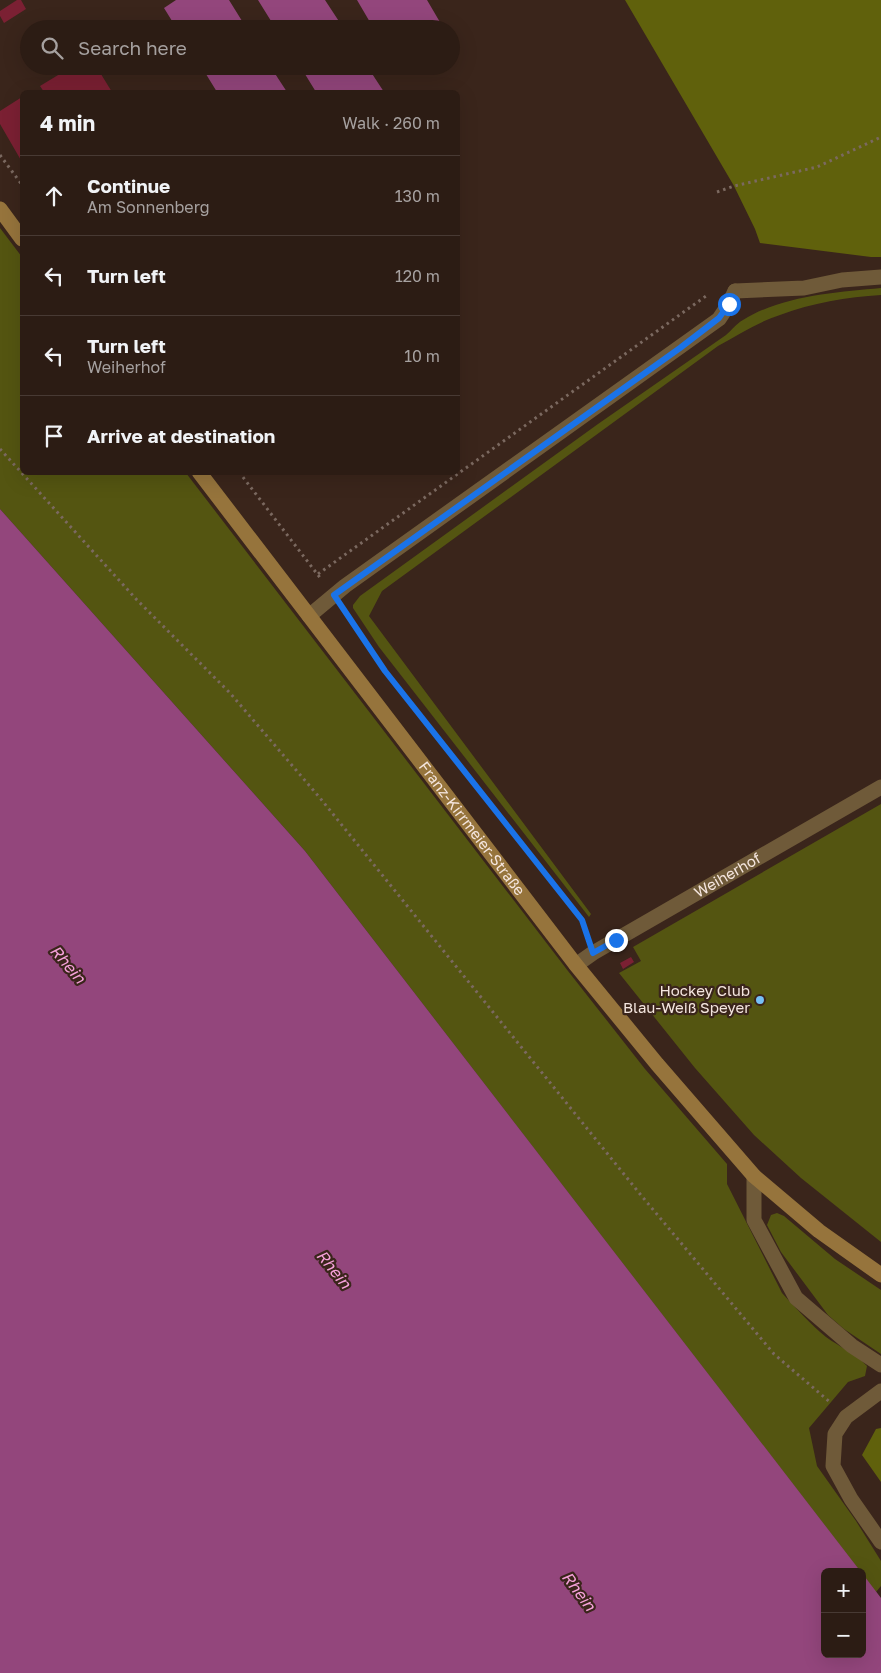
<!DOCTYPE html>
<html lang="en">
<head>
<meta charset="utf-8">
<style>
	:root { --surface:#2c1c14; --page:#382922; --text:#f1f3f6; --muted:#a6a1a0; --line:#483a34 }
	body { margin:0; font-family:"Golos Text",sans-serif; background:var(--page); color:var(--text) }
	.controls { position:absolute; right:15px; bottom:15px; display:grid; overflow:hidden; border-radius:8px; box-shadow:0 5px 20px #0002 }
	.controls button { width:45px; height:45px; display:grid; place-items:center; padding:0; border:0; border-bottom:1px solid var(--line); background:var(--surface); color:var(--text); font:25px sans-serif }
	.stop { position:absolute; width:15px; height:15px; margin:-11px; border:4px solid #1a73e8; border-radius:50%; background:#fff }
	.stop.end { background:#1a73e8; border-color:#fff; box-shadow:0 1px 5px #0008 }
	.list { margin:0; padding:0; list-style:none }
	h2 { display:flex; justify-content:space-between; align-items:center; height:65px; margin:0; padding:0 20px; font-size:21px }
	h2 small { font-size:16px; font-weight:400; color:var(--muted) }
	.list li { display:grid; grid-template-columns:32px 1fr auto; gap:15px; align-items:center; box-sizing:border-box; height:80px; padding:0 20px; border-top:1px solid var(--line) }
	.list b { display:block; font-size:19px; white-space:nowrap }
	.list p { margin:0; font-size:16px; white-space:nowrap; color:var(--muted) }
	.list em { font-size:16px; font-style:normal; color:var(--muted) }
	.icon { flex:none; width:28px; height:28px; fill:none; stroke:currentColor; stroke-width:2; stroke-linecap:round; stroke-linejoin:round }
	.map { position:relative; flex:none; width:881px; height:1673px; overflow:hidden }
	.search { position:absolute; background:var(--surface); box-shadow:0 5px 20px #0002; left:20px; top:20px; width:440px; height:55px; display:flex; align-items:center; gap:12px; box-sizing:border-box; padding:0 18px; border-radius:28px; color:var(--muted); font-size:19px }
	.panel { position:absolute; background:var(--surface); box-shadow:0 5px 20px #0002; left:20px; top:90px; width:440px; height:385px; border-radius:8px }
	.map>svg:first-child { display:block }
</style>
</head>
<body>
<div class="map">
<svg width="881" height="1673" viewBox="0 0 881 1673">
	<rect width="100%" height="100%" fill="#3a251b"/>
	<path fill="#545511" d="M 0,228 L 22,257 L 22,472 L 186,473 L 568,971 L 645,1069 L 727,1164 L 727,1184 L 782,1293 C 796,1308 810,1324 826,1337 C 840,1347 856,1354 867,1366 L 865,1376 L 848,1382 L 809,1428 L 817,1466 L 856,1521 L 881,1561 L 881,1586 L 876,1592 L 305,851 L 0,509 Z
		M 881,288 L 881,295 C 847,297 812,303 780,315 C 758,322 738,335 718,346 L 382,591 L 369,616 L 591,914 L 589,917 L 379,647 L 353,608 L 353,605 L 360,596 L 598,424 L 726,335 C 732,330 737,323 743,320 C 781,296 837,292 881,288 Z
		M 881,804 L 881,1242 L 801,1178 L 754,1135 L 695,1068 L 619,973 L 641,961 L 633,947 Z
		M 777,1213 L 784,1216 L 835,1259 L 881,1290 L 881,1354 L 844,1329 L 828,1315 L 781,1252 L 767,1225 L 771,1215 Z"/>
	<path fill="#60610c" d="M 625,0 L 881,0 L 881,257 L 871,257 L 760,243 L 755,229 L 734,186 Z
		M 881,1428 L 881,1482 L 862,1455 L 876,1429 Z"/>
	<path fill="#93467c" d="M 176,0 L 229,0 L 247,29 L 177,29 L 164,8 Z
		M 258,0 L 325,0 L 344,29 L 276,29 Z
		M 357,0 L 427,0 L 444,29 L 374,29 Z
		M 201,66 L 270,66 L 287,92 L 217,92 Z
		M 300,66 L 367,66 L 384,92 L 316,92 Z
		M 0,509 L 305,851 L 861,1572 L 825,1572 L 825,1654 L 862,1654 L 862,1573 L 881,1598 L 881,1673 L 0,1673 Z"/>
	<path fill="#7b2033" d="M 17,0 L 21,0 L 26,9 L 4,23 L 0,16 L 0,11 Z
		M 73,66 L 96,66 L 112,92 L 44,92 L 40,86 Z
		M 22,97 L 22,162 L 0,124 L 0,111 Z
		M 631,957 L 634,962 L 623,969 L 620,963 Z"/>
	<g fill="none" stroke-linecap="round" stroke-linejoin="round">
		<path stroke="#7b6960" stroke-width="3" stroke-dasharray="2.5 4" stroke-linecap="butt" d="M 0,155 L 22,185
			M 717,192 L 734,186 L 817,167 L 881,137
			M 0,449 L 137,600 L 230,693 L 320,798 L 640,1194 L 774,1354 L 831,1403
			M 239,472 L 321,579
			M 318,574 L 706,296 L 709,295
			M 346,612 L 385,671 L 582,920 L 587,935"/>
		<g stroke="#6f5a39" stroke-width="15">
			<path d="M 735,291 L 804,288 L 842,280 L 881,277"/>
			<path id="s1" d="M 576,965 L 593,953 L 881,787"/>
			<path d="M 754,1176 L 754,1220 L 796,1298 L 852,1346 L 881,1365"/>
			<path d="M 881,1391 L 846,1417 L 835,1434 L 833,1466 L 851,1499 L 881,1542"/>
		</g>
		<path stroke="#6f5a39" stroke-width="15" d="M 309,616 L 345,586 L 719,319 L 729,304 L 735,291"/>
		<g stroke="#96743c" stroke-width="15">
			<path d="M 0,209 L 22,239"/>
			<path id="s2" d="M 199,472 L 576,965 L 657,1064 L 754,1176 L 819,1231 L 881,1275"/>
		</g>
	</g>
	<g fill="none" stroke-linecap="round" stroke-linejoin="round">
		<path stroke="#1a73e8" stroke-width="6" d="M 616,940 L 593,953 L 582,920 L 385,671 L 334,595 L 680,348 L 719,318 L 729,304"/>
	</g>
	<circle fill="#76c0f7" stroke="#3a251b" stroke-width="2" cx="760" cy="1000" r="5"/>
	<g text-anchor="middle" stroke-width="4.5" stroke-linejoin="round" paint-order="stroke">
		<g font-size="15" fill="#f5e6df" stroke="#3a251b">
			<text dy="5" stroke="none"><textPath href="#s2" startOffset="449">Franz-Kirrmeier-Straße</textPath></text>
			<text dy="5" stroke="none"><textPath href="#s1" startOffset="176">Weiherhof</textPath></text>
		</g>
		<g font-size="15" fill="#f5e6df" stroke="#3a251b" text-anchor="end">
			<text x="750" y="996">Hockey Club<tspan x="750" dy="17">Blau-Weiß Speyer</tspan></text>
		</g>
		<g font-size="16" font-style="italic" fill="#f6a1da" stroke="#3a251b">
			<text transform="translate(68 964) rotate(49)" y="6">Rhein</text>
			<text transform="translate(334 1269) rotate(51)" y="6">Rhein</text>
			<text transform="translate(579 1591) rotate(53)" y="6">Rhein</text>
		</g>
	</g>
</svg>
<div class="controls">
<button>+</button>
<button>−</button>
</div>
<div class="stop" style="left:729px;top:304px"></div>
<div class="stop end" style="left:616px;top:940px"></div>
<div class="search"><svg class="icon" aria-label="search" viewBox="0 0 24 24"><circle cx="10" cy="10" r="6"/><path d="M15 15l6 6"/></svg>Search here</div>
<section class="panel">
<h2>4 min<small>Walk · 260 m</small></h2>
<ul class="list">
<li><svg class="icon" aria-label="ahead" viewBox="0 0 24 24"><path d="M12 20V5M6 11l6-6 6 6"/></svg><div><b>Continue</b><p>Am Sonnenberg</p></div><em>130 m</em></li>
<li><svg class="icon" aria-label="left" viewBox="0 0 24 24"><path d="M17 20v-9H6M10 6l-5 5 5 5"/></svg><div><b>Turn left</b></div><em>120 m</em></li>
<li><svg class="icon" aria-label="left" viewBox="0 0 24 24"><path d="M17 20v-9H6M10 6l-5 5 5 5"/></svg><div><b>Turn left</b><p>Weiherhof</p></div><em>10 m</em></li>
<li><svg class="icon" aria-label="arrive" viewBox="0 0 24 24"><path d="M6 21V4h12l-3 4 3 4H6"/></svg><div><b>Arrive at destination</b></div></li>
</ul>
</section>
</div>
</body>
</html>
